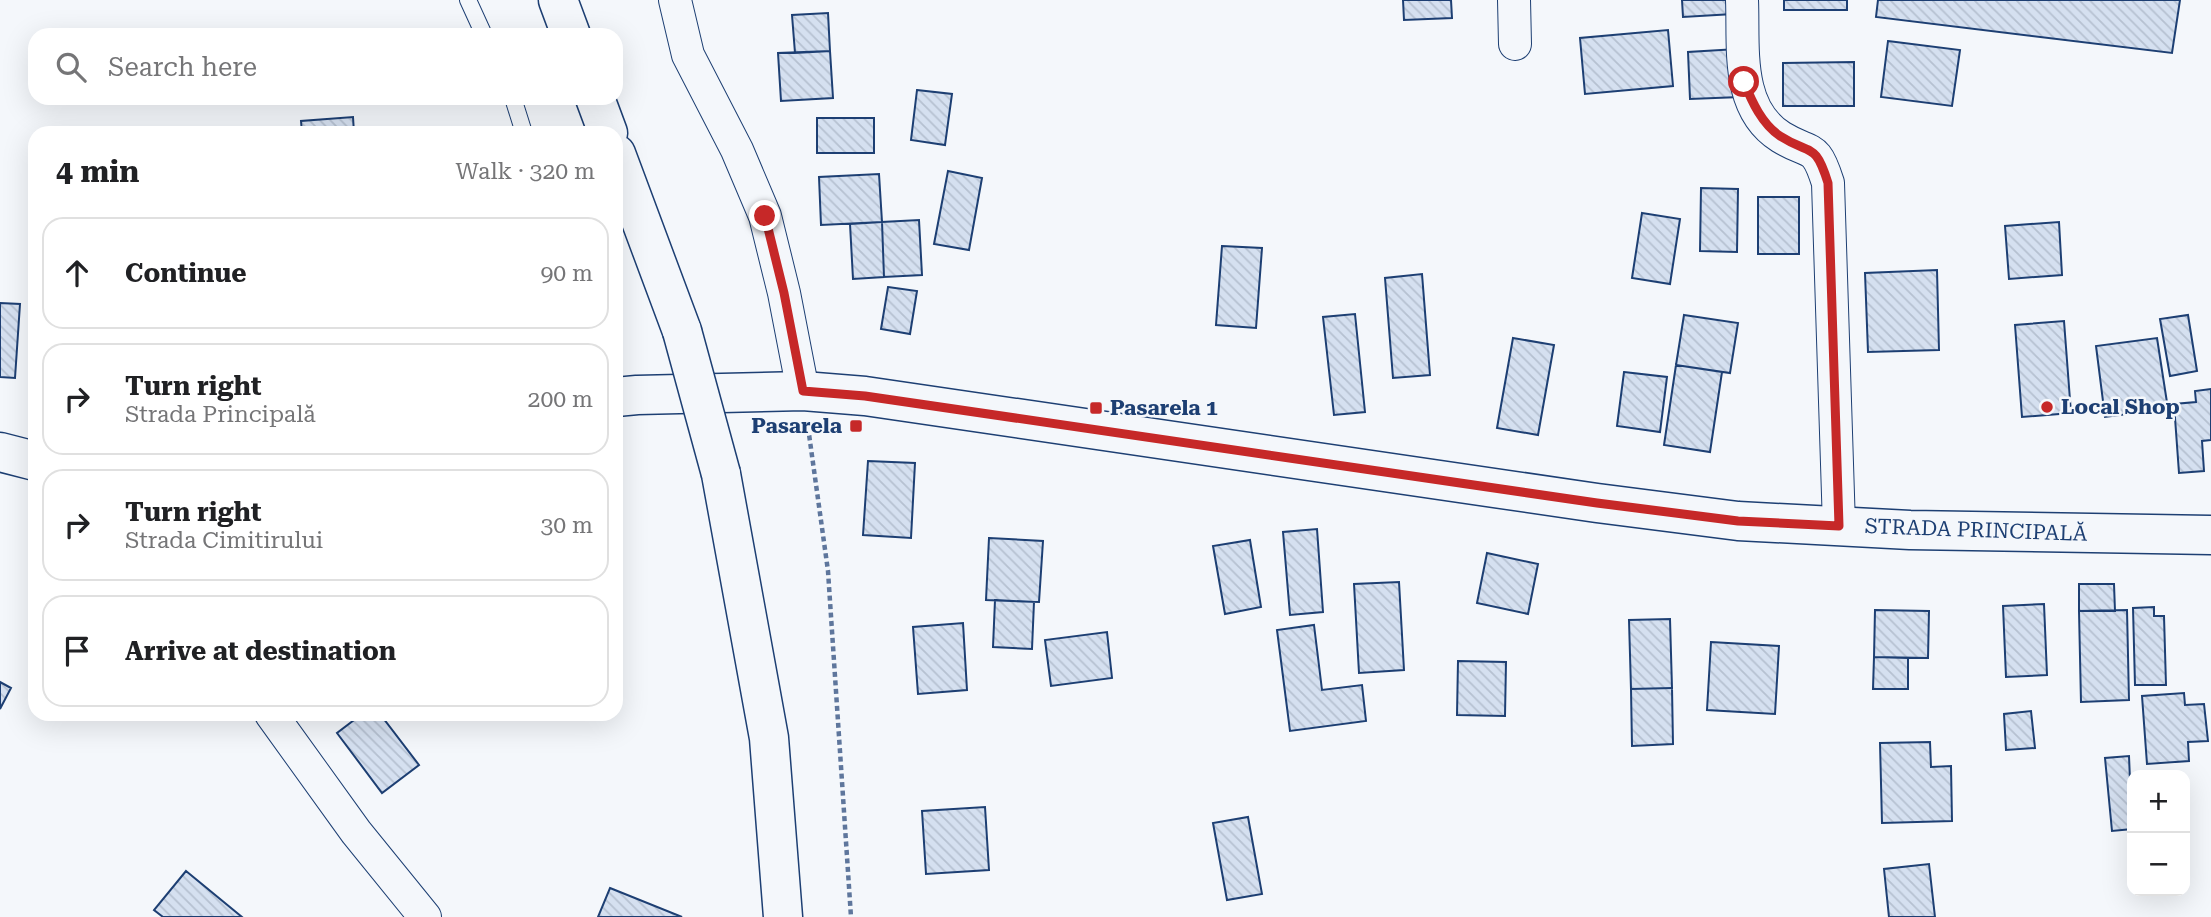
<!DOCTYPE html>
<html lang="en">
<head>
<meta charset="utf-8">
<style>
	:root { --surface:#fff; --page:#f6f6f6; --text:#202124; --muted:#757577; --line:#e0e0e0 }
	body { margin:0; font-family:"Roboto Serif",serif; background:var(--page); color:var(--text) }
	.controls { position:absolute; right:21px; bottom:21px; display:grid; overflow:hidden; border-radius:14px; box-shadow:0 7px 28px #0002 }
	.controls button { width:63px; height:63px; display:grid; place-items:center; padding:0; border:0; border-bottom:2px solid var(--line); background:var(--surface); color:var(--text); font:35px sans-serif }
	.stop { position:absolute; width:21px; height:21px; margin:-16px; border:5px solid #c62828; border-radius:50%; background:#fff }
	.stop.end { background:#c62828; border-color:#fff; box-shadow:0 2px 7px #0008 }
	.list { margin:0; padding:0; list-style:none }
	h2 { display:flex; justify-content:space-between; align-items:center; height:91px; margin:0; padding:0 28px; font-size:30px }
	h2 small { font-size:23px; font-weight:400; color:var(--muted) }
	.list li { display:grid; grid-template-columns:46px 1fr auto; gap:21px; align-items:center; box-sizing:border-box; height:112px; margin:0 14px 14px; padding:0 14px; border:2px solid var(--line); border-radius:21px }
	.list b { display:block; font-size:26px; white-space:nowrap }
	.list p { margin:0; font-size:23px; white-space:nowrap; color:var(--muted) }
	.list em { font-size:23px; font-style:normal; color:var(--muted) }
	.icon { flex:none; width:38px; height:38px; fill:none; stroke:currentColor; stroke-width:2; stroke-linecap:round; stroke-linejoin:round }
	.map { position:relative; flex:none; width:2211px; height:917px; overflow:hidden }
	.search { position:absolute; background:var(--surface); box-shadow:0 7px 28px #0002; left:28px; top:28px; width:595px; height:77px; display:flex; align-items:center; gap:18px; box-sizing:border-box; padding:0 24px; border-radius:21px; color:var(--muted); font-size:26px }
	.panel { position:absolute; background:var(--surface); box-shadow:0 7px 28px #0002; left:28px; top:126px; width:595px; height:595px; border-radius:21px }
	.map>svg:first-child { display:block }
</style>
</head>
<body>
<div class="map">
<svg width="2211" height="917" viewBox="0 0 2211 917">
	<defs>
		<pattern id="building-back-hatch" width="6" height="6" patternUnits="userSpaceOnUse" patternTransform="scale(1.75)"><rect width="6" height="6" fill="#d5e0f0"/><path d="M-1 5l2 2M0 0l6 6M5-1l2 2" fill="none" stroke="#b6c1d1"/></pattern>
	</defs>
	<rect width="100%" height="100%" fill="#f4f7fb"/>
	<path fill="url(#building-back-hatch)" stroke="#1d3f73" stroke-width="2" d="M 1403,0 L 1451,0 L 1452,18 L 1404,20 Z
		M 1682,0 L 1732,0 L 1733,14 L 1683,17 Z
		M 1784,0 L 1847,0 L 1847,10 L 1784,10 Z
		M 1878,0 L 2180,0 L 2172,53 L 1876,17 Z
		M 828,13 L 830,51 L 795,53 L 792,15 Z
		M 1668,30 L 1673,86 L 1585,94 L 1580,38 Z
		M 1888,41 L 1960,50 L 1952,106 L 1881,97 Z
		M 1737,49 L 1740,97 L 1690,99 L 1688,52 Z
		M 830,51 L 833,98 L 781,101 L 778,53 Z
		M 1854,62 L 1854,106 L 1783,106 L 1783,63 Z
		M 917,90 L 952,94 L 945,145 L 911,140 Z
		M 353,117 L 354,133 L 302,133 L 301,121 Z
		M 817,118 L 874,118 L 874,153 L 817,153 Z
		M 948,171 L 982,178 L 969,250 L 934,244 Z
		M 879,174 L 882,222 L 821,225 L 819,177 Z
		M 1701,188 L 1738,189 L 1737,252 L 1700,251 Z
		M 1758,197 L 1799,197 L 1799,254 L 1758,254 Z
		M 1642,213 L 1680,219 L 1670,284 L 1632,278 Z
		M 919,220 L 922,275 L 884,277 L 882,222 Z
		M 882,222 L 884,277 L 853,279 L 850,224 Z
		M 2059,222 L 2062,275 L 2009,279 L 2005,226 Z
		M 1222,246 L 1262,248 L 1256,328 L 1216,325 Z
		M 1937,270 L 1939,350 L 1868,352 L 1865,273 Z
		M 1422,274 L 1430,375 L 1393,378 L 1385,278 Z
		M 888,287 L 917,291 L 910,334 L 881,329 Z
		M 0,303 L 20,304 L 15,378 L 0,377 Z
		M 1355,314 L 1365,412 L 1334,415 L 1323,317 Z
		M 1684,315 L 1738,323 L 1730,373 L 1676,365 Z
		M 2188,315 L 2197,371 L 2170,376 L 2160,319 Z
		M 2064,321 L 2071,413 L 2022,417 L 2015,325 Z
		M 1513,338 L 1554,345 L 1538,435 L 1497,428 Z
		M 2157,338 L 2168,409 L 2105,417 L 2096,346 Z
		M 1676,365 L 1722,372 L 1710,452 L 1664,445 Z
		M 1624,372 L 1667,377 L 1660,432 L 1617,426 Z
		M 2211,389 L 2211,440 L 2202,441 L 2204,471 L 2179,473 L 2174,404 L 2196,402 L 2195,391 Z
		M 868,461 L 915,463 L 911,538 L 863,535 Z
		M 1317,529 L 1323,612 L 1290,615 L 1283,532 Z
		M 989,538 L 1043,541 L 1039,602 L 986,600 Z
		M 1250,540 L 1261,607 L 1225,614 L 1213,546 Z
		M 1487,553 L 1538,564 L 1528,614 L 1477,603 Z
		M 1399,582 L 1404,670 L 1359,673 L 1354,584 Z
		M 2079,584 L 2114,584 L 2115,611 L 2079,611 Z
		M 995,600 L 1034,602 L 1032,649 L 993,647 Z
		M 2044,604 L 2047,675 L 2006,677 L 2003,606 Z
		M 2154,607 L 2154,616 L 2164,616 L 2166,685 L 2135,685 L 2133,608 Z
		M 1875,610 L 1929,611 L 1928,658 L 1874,657 Z
		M 2127,610 L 2129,700 L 2081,702 L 2079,611 Z
		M 1670,619 L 1672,688 L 1631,689 L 1629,620 Z
		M 963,623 L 967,690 L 918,694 L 913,627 Z
		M 1314,625 L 1322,690 L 1362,685 L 1366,721 L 1290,731 L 1277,630 Z
		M 1107,632 L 1112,678 L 1051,686 L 1045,640 Z
		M 1711,642 L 1779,646 L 1775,714 L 1707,710 Z
		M 1874,657 L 1908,658 L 1908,689 L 1873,689 Z
		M 1458,661 L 1506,662 L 1505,716 L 1457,715 Z
		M 0,682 L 11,688 L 0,709 Z
		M 1672,688 L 1673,744 L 1632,746 L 1631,689 Z
		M 2184,693 L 2185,705 L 2204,704 L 2208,741 L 2188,742 L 2189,761 L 2147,764 L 2142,696 Z
		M 2031,711 L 2035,748 L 2006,750 L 2004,714 Z
		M 362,714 L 380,714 L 419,765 L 382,793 L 337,733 Z
		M 1930,742 L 1931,767 L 1951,766 L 1952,821 L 1882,823 L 1880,743 Z
		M 2129,756 L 2132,829 L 2112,831 L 2105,758 Z
		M 985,807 L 989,870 L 926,874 L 922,811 Z
		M 1248,817 L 1262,894 L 1227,900 L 1213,823 Z
		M 1929,864 L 1935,917 L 1889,917 L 1884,869 Z
		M 186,871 L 242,917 L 163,917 L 154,910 Z
		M 610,888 L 682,917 L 598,917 Z"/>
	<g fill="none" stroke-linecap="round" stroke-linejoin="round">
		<defs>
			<path id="lane" d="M 468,0 L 484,35
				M 513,98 L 524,133"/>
			<path id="street" d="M 675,0 L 688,55 L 737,150 L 765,216 L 784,293 L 803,391
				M 1514,0 L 1515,44
				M 1742,0 C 1744,46 1735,108 1781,137 C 1812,156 1815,142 1828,183 L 1839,526
				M 271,714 L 356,832 L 425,917"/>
			<path id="secondary" d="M 616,397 L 637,395 L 803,391 L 865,396 L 1597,503 L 1738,521 L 1910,530 L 2211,535
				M 0,452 L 35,461"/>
			<path id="primary" d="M 558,0 L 571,35
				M 595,98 L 608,133
				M 616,154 L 682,331
				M 721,474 L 769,738 L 783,917"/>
		</defs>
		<use href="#lane" stroke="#1d3f73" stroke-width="18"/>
		<use href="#street" stroke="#1d3f73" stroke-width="34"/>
		<use href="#secondary" stroke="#1d3f73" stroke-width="41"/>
		<use href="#primary" stroke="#1d3f73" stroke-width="41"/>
		<path stroke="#5e769c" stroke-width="4.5" stroke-dasharray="5 3.5" stroke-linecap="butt" d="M 808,427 L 828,571 L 851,917"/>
		<use href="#lane" stroke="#f4f7fb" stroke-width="16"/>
		<use href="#street" stroke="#f4f7fb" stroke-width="32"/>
		<use href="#secondary" stroke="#f4f7fb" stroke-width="38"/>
		<use href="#primary" stroke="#f4f7fb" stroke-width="38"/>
		<defs>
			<path id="primary-bridge" d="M 682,331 L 721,474"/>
		</defs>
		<use href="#primary-bridge" stroke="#1d3f73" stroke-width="41" stroke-linecap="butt"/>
		<use href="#primary-bridge" stroke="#f4f7fb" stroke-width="38"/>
	</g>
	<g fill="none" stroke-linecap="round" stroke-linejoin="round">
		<path stroke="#c62828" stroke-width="9" d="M 765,216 L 784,293 L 803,391 L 865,396 L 1597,503 L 1738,521 L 1839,526 L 1828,183 C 1815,141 1811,156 1780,136 C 1762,124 1752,102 1744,82"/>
	</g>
	<g fill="#c62828" stroke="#f4f7fb" stroke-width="2.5">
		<circle cx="2047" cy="407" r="7"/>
		<rect x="1089" y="401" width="14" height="14" rx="3.5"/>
		<rect x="849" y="419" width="14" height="14" rx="3.5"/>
	</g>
	<g text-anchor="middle" stroke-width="5" stroke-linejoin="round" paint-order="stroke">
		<g font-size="21" font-weight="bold" fill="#1d3f73" stroke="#f4f7fb" text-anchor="start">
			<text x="2061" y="414">Local Shop</text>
			<text x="1110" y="415">Pasarela 1</text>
			<text x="842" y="433" text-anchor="end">Pasarela</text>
		</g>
		<g font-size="21" fill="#1d3f73" stroke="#f4f7fb">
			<text transform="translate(1976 530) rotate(2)" y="7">STRADA PRINCIPALĂ</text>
		</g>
	</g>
</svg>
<div class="controls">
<button>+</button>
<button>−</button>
</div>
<div class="stop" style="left:1744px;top:82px"></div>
<div class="stop end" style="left:765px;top:216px"></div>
<div class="search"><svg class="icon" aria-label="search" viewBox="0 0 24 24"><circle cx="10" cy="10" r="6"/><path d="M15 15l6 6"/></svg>Search here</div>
<section class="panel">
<h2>4 min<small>Walk · 320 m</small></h2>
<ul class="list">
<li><svg class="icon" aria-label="ahead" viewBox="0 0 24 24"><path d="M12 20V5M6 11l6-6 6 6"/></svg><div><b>Continue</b></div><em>90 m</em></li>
<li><svg class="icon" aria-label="right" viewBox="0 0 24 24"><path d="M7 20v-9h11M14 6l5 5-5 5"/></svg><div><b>Turn right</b><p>Strada Principală</p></div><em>200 m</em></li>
<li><svg class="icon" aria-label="right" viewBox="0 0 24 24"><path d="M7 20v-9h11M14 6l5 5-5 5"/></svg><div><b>Turn right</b><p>Strada Cimitirului</p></div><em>30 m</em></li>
<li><svg class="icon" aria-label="arrive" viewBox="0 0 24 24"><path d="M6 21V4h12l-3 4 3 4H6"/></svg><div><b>Arrive at destination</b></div></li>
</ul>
</section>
</div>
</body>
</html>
